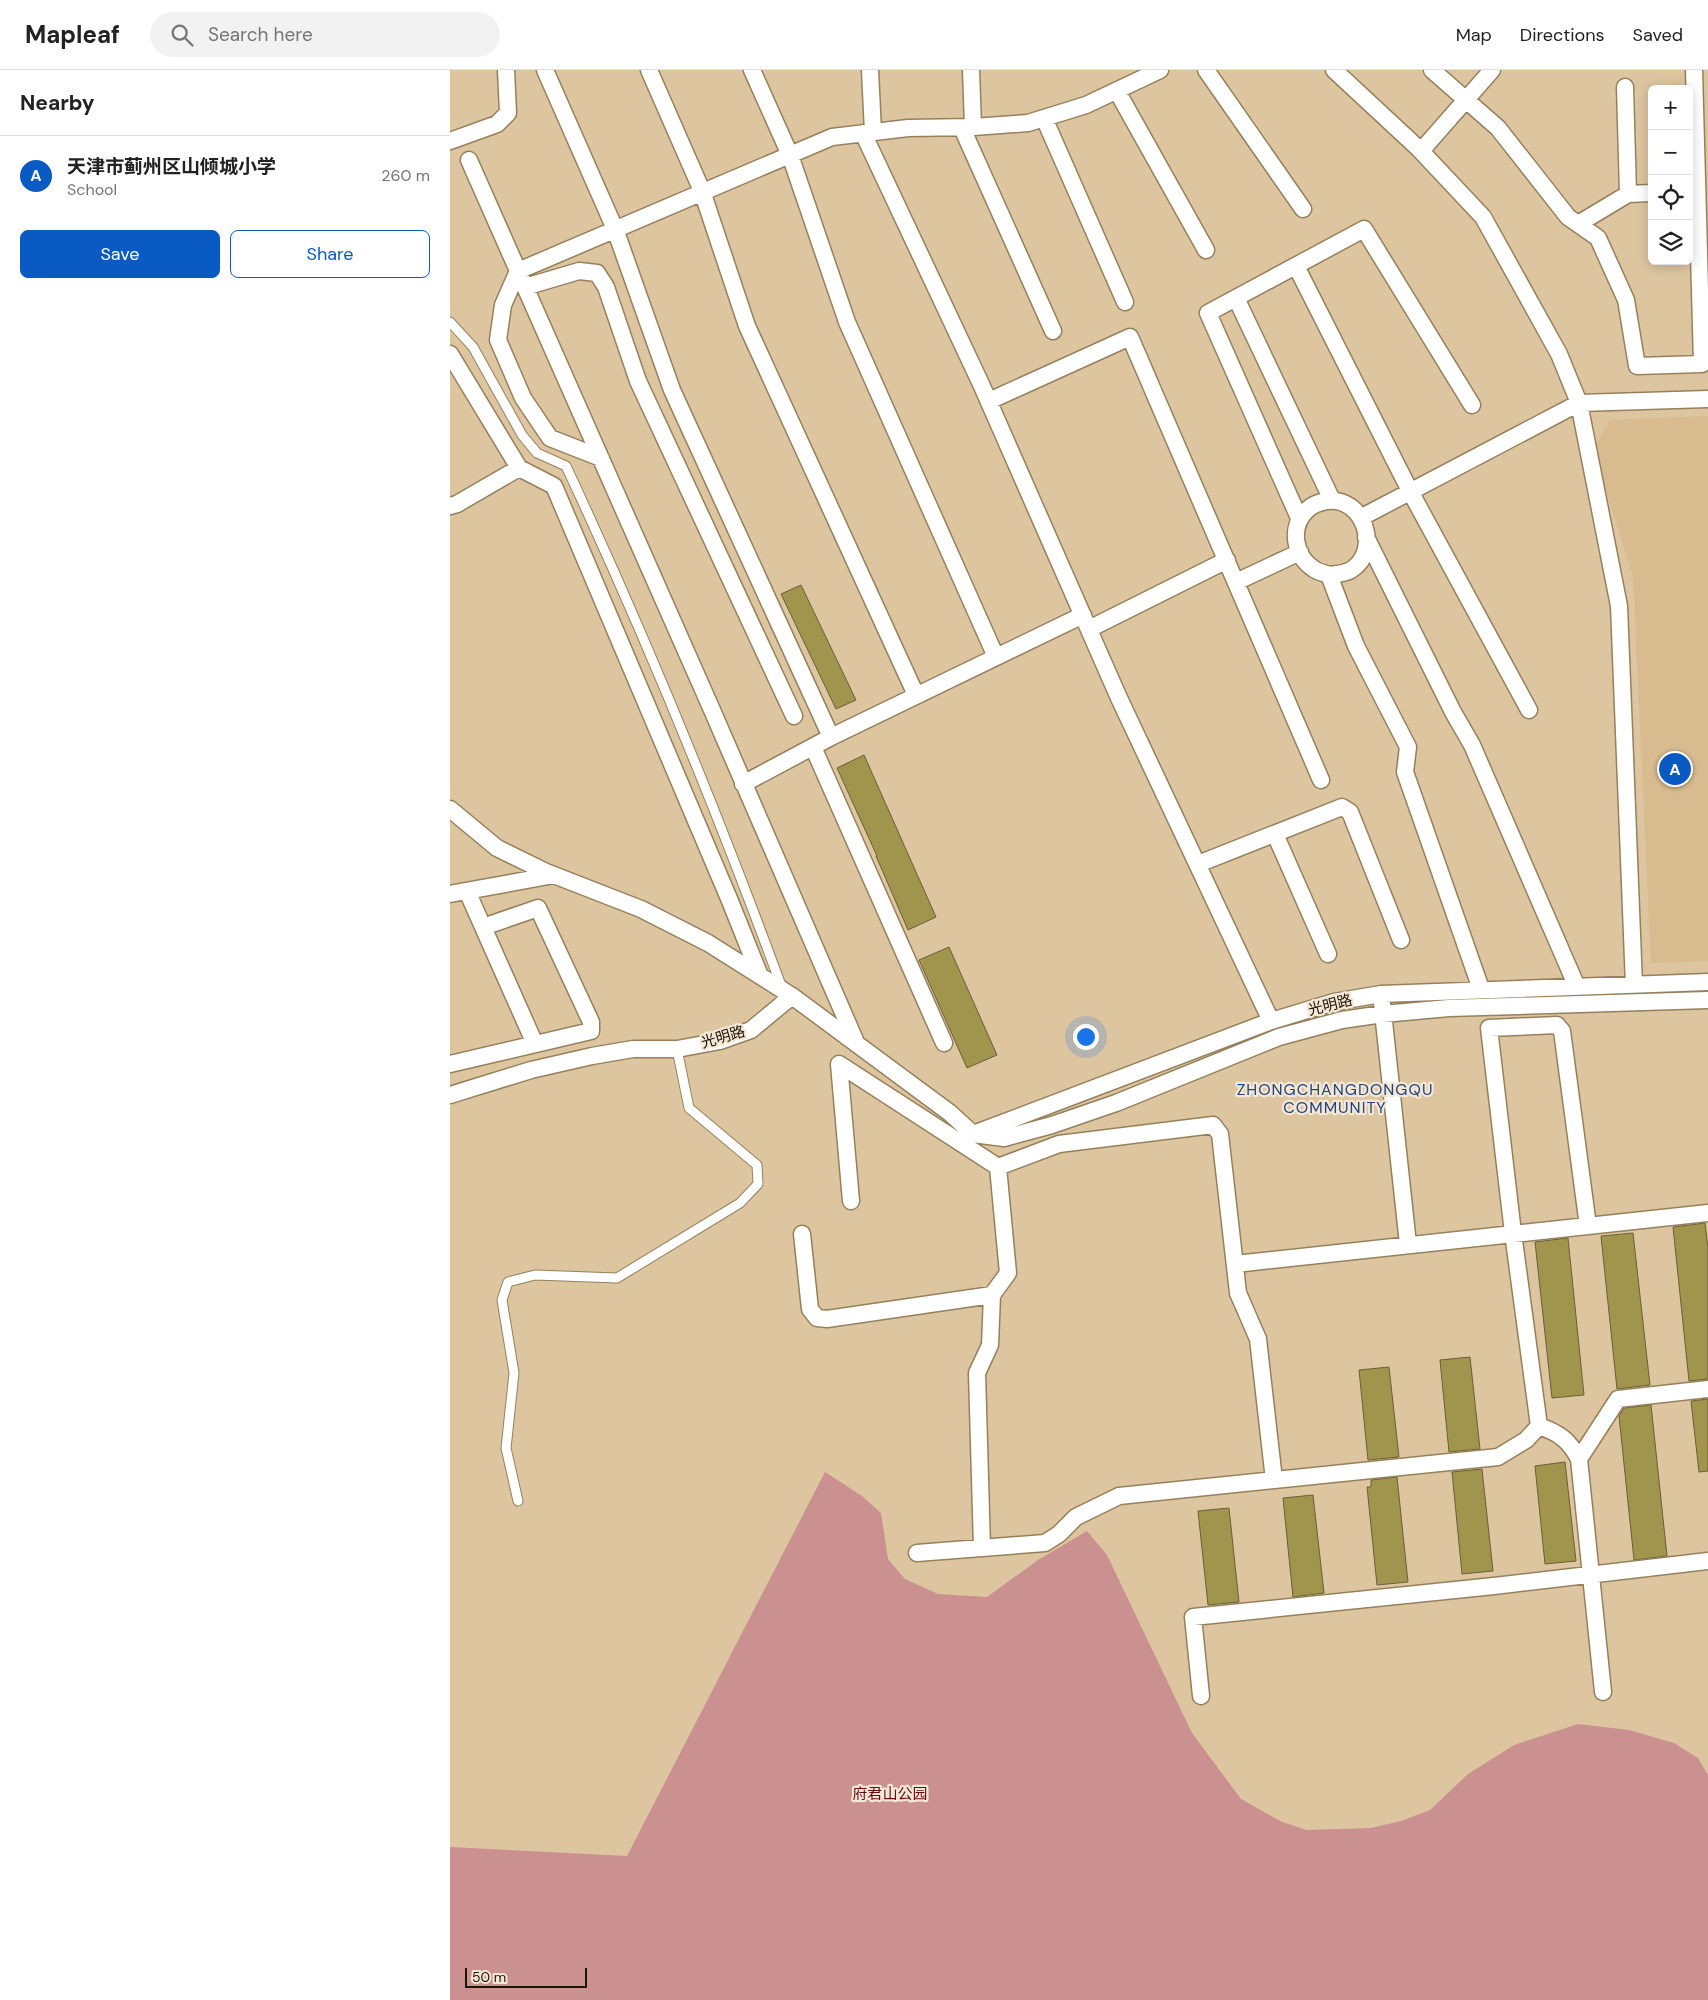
<!DOCTYPE html>
<html lang="en">
<head>
<meta charset="utf-8">
<style>
	:root { --surface:#fff; --page:#f2f2f2; --text:#222; --muted:#767676; --line:#e0e0e0; --accent:#0a5ac4 }
	body { margin:0; font-family:"DM Sans","Noto Sans SC",sans-serif; background:var(--page); color:var(--text) }
	.controls { position:absolute; right:15px; top:15px; display:grid; overflow:hidden; border-radius:8px; box-shadow:0 2px 12px #0003 }
	.controls button { width:45px; height:45px; display:grid; place-items:center; padding:0; border:0; border-bottom:1px solid var(--line); background:var(--surface); color:var(--text); font:25px sans-serif }
	.scale { position:absolute; left:15px; bottom:12px; width:122px; box-sizing:border-box; padding-left:5px; border:2px solid #1e1507; border-top:0; font-size:14px; line-height:18px; white-space:nowrap; color:#1e1507; -webkit-text-stroke:4px #f4e7d5; paint-order:stroke }
	.you { position:absolute; left:635px; top:966px; width:18px; height:18px; margin:-12px; border:4px solid #fff; border-radius:50%; background:#1a73e8; box-shadow:0 0 0 8px #1a73e833 }
	.badge { display:grid; place-items:center; width:32px; height:32px; border-radius:50%; background:var(--accent); color:#fff; font-size:16px; font-weight:700 }
	.pin { position:absolute; translate:-50% -50%; border:2px solid #fff; box-shadow:0 1px 5px #0006 }
	.list { margin:0; padding:0; list-style:none }
	h2 { display:flex; justify-content:space-between; align-items:center; height:65px; margin:0; padding:0 20px; font-size:21px }
	h2 small { font-size:16px; font-weight:400; color:var(--muted) }
	.list li { display:grid; grid-template-columns:32px 1fr auto; gap:15px; align-items:center; box-sizing:border-box; height:80px; padding:0 20px; border-top:1px solid var(--line) }
	.list b { display:block; font-size:19px; white-space:nowrap }
	.list p { margin:0; font-size:16px; white-space:nowrap; color:var(--muted) }
	.list em { font-size:16px; font-style:normal; color:var(--muted) }
	.actions { display:flex; gap:10px; padding:15px 20px }
	.actions a { flex:1; padding:11px 0; border:1px solid var(--accent); border-radius:8px; text-align:center; font-size:18px; color:var(--accent) }
	.actions .main { background:var(--accent); color:#fff }
	.icon { flex:none; width:28px; height:28px; fill:none; stroke:currentColor; stroke-width:2; stroke-linecap:round; stroke-linejoin:round }
	.map { position:relative; flex:none; width:1258px; height:1930px; overflow:hidden }
	header { display:flex; align-items:center; gap:30px; box-sizing:border-box; height:70px; padding:0 25px; background:var(--surface); border-bottom:1px solid var(--line) }
	header strong { font-size:24px }
	nav { display:flex; gap:28px; margin-inline-start:auto; font-size:18px }
	.search { width:350px; height:45px; background:var(--page); display:flex; align-items:center; gap:12px; box-sizing:border-box; padding:0 18px; border-radius:28px; color:var(--muted); font-size:19px }
	main { display:flex }
	aside { flex:1; background:var(--surface) }
	.map>svg:first-child { display:block }
</style>
</head>
<body>
<header>
<strong>Mapleaf</strong>
<div class="search"><svg class="icon" aria-label="search" viewBox="0 0 24 24"><circle cx="10" cy="10" r="6"/><path d="M15 15l6 6"/></svg>Search here</div>
<nav><a>Map</a><a>Directions</a><a>Saved</a></nav>
</header>
<main>
<aside>
<h2>Nearby<small></small></h2>
<ul class="list">
<li><span class="badge">A</span><div><b>天津市蓟州区山倾城小学</b><p>School</p></div><em>260 m</em></li>
</ul>
<div class="actions"><a class="main">Save</a><a>Share</a></div>
</aside>
<div class="map">
<svg width="1258" height="1930" viewBox="0 0 1258 1930">
	<rect width="100%" height="100%" fill="#ddc5a0"/>
	<path fill="#d8bc90" d="M 1258,346 L 1258,891 L 1201,893 L 1183,506 L 1143,379 L 1160,350 Z"/>
	<path fill="#cb9090" d="M 375,1402 L 412,1426 L 431,1443 L 438,1489 L 455,1509 L 488,1524 L 537,1527 L 588,1490 L 637,1461 L 657,1485 L 742,1663 L 791,1729 L 832,1752 L 857,1760 L 921,1758 L 951,1751 L 980,1740 L 1018,1704 L 1064,1675 L 1128,1654 L 1179,1660 L 1224,1673 L 1248,1688 L 1258,1705 L 1258,1930 L 0,1930 L 0,1777 L 177,1786 Z"/>
	<path fill="#a1944d" stroke="#676039" d="M 351,515 L 406,630 L 386,639 L 331,524 Z
		M 414,685 L 486,847 L 458,860 L 426,786 L 427,786 L 387,698 Z
		M 499,877 L 547,985 L 517,998 L 469,890 Z
		M 1255,1153 L 1258,1178 L 1258,1309 L 1239,1311 L 1223,1157 Z
		M 1183,1163 L 1200,1315 L 1167,1319 L 1151,1166 Z
		M 1118,1168 L 1134,1325 L 1102,1328 L 1085,1172 Z
		M 1020,1287 L 1030,1379 L 999,1382 L 990,1290 Z
		M 939,1297 L 949,1387 L 918,1390 L 909,1300 Z
		M 1258,1329 L 1258,1401 L 1249,1402 L 1241,1331 Z
		M 1201,1335 L 1217,1486 L 1184,1490 L 1169,1346 L 1174,1338 Z
		M 1115,1392 L 1126,1491 L 1095,1494 L 1085,1396 Z
		M 1032,1399 L 1043,1501 L 1012,1504 L 1002,1402 Z
		M 947,1407 L 958,1512 L 927,1515 L 917,1417 L 921,1417 L 921,1410 Z
		M 863,1425 L 874,1523 L 843,1527 L 833,1428 Z
		M 779,1438 L 789,1532 L 758,1535 L 748,1441 Z"/>
	<g fill="none" stroke-linecap="round" stroke-linejoin="round">
		<defs>
			<path id="lane" d="M 0,252 L 23,277 L 72,365 L 87,383 L 116,396 C 196,567 267,741 332,918
				M 68,1431 L 56,1378 L 64,1303 L 52,1230 L 58,1212 L 85,1205 L 167,1208 L 290,1133 L 308,1114 L 307,1095 L 239,1038 L 227,979"/>
			<path id="street" d="M 95,0 L 165,159 L 222,320 L 381,667
				M 199,0 L 252,121 L 297,256 L 466,625
				M 302,0 L 340,85 L 397,252 L 546,587
				M 420,0 L 423,62
				M 521,0 L 523,57
				M 756,0 L 853,139
				M 884,0 L 969,79 L 1033,147 L 1109,284 L 1129,333 L 1169,536 L 1184,915
				M 982,0 L 1048,58 L 1118,147 L 1148,168 L 1176,230 L 1187,296 L 1252,294 L 1244,0
				M 1175,17 L 1178,124
				M 667,21 L 756,180
				M 594,48 L 675,232
				M 512,58 L 603,261
				M 413,63 L 531,314 L 669,628 L 821,951
				M 0,71 L 47,54 L 58,43 L 56,0
				M 971,81 L 1042,0
				M 19,90 L 262,640 L 405,970
				M 1128,154 L 1178,124 L 1202,123
				M 846,196 L 960,421 L 1079,640
				M 75,217 L 129,201 L 147,203 L 156,217 L 188,311 L 344,646
				M 786,228 L 882,430
				M 0,284 L 69,398 L 104,416 L 280,831 L 310,906
				M 539,331 L 680,267 L 871,710
				M 151,388 L 100,368 L 73,328 L 48,270 L 53,235 L 68,201 L 382,67 L 458,58 L 523,57 L 578,53 L 636,35 L 710,0
				M 0,436 L 7,434 L 69,398
				M 912,447 L 1129,333 L 1258,329
				M 849,448 L 758,243 L 914,159 L 1022,335
				M 916,467 L 1003,642 L 1022,675 L 1127,917
				M 879,505 C 886,504 894,504 901,500 C 932,481 914,426 877,431 C 870,432 862,435 857,440 C 839,457 844,486 864,499 C 868,502 874,503 879,505 L 906,576 L 958,677 L 955,702 L 1031,919
				M 786,512 L 850,482
				M 639,559 L 777,490
				M 363,677 L 494,973
				M 293,714 L 381,667 L 633,545
				M 0,739 L 47,778 L 96,802 L 191,839 L 258,873 L 342,926
				M 825,764 L 878,884
				M 748,794 L 892,737 L 900,742 L 951,870
				M 17,821 L 85,974
				M 0,824 L 104,805
				M 932,933 L 958,1174
				M 0,994 L 141,961 L 141,952 L 88,838 L 33,857
				M 0,1025 L 81,1000 L 142,986 L 183,979 L 227,979 L 270,971 L 301,960 L 342,926 L 500,1043 L 523,1064 L 554,1068 L 602,1055 L 666,1033 L 829,967 L 892,950 L 933,944 L 999,938 L 1258,930
				M 526,1063 L 821,951 L 884,932 L 931,924 L 1258,912
				M 401,1131 L 389,994 L 548,1097 L 609,1074 L 763,1055 L 770,1064 L 788,1223 L 808,1269 L 824,1410
				M 352,1164 L 360,1239 L 367,1248 L 377,1249 L 542,1225
				M 785,1194 L 1258,1143
				M 1089,1356 C 1109,1363 1119,1370 1129,1389 L 1153,1622
				M 1129,1389 L 1168,1329 L 1258,1319
				M 532,1478 L 527,1303 L 540,1275 L 542,1225 L 558,1203 L 548,1097
				M 467,1483 L 595,1473 L 609,1464 L 626,1447 L 669,1426 L 1048,1387 L 1076,1370 L 1089,1356 L 1063,1163 L 1039,958 L 1107,955 L 1112,961 L 1138,1156
				M 751,1626 L 743,1547 L 1044,1516 L 1258,1491"/>
		</defs>
		<use href="#lane" stroke="#96805c" stroke-width="11"/>
		<use href="#street" stroke="#96805c" stroke-width="19"/>
		<use href="#lane" stroke="#fff" stroke-width="9"/>
		<use href="#street" stroke="#fff" stroke-width="16"/>
	</g>
	<g text-anchor="middle" stroke-width="4.5" stroke-linejoin="round" paint-order="stroke">
		<g font-size="15" fill="#1e1507" stroke="#f4e7d5">
			<text transform="translate(880 935) rotate(-14)" y="5">光明路</text>
			<text transform="translate(273 967) rotate(-16)" y="5">光明路</text>
		</g>
		<g font-size="15" fill="#660a1b" stroke="#f4e7d5">
			<text x="440" y="1729">府君山公园</text>
		</g>
		<g font-size="16" letter-spacing="1" fill="#214479" stroke="#f4e7d5">
			<text x="885" y="1025">ZHONGCHANGDONGQU<tspan x="885" dy="18">COMMUNITY</tspan></text>
		</g>
	</g>
</svg>
<div class="controls">
<button>+</button>
<button>−</button>
<button><svg class="icon" aria-label="locate" viewBox="0 0 24 24"><circle cx="12" cy="12" r="6"/><path d="M12 2v4M12 18v4M2 12h4M18 12h4"/></svg></button>
<button><svg class="icon" aria-label="layers" viewBox="0 0 24 24"><path d="M12 4l9 5-9 5-9-5zM3 14l9 5 9-5"/></svg></button>
</div>
<div class="scale">50 m</div>
<div class="you"></div>
<div class="pin badge" style="left:1225px;top:699px">A</div>
</div>
</main>
</body>
</html>
